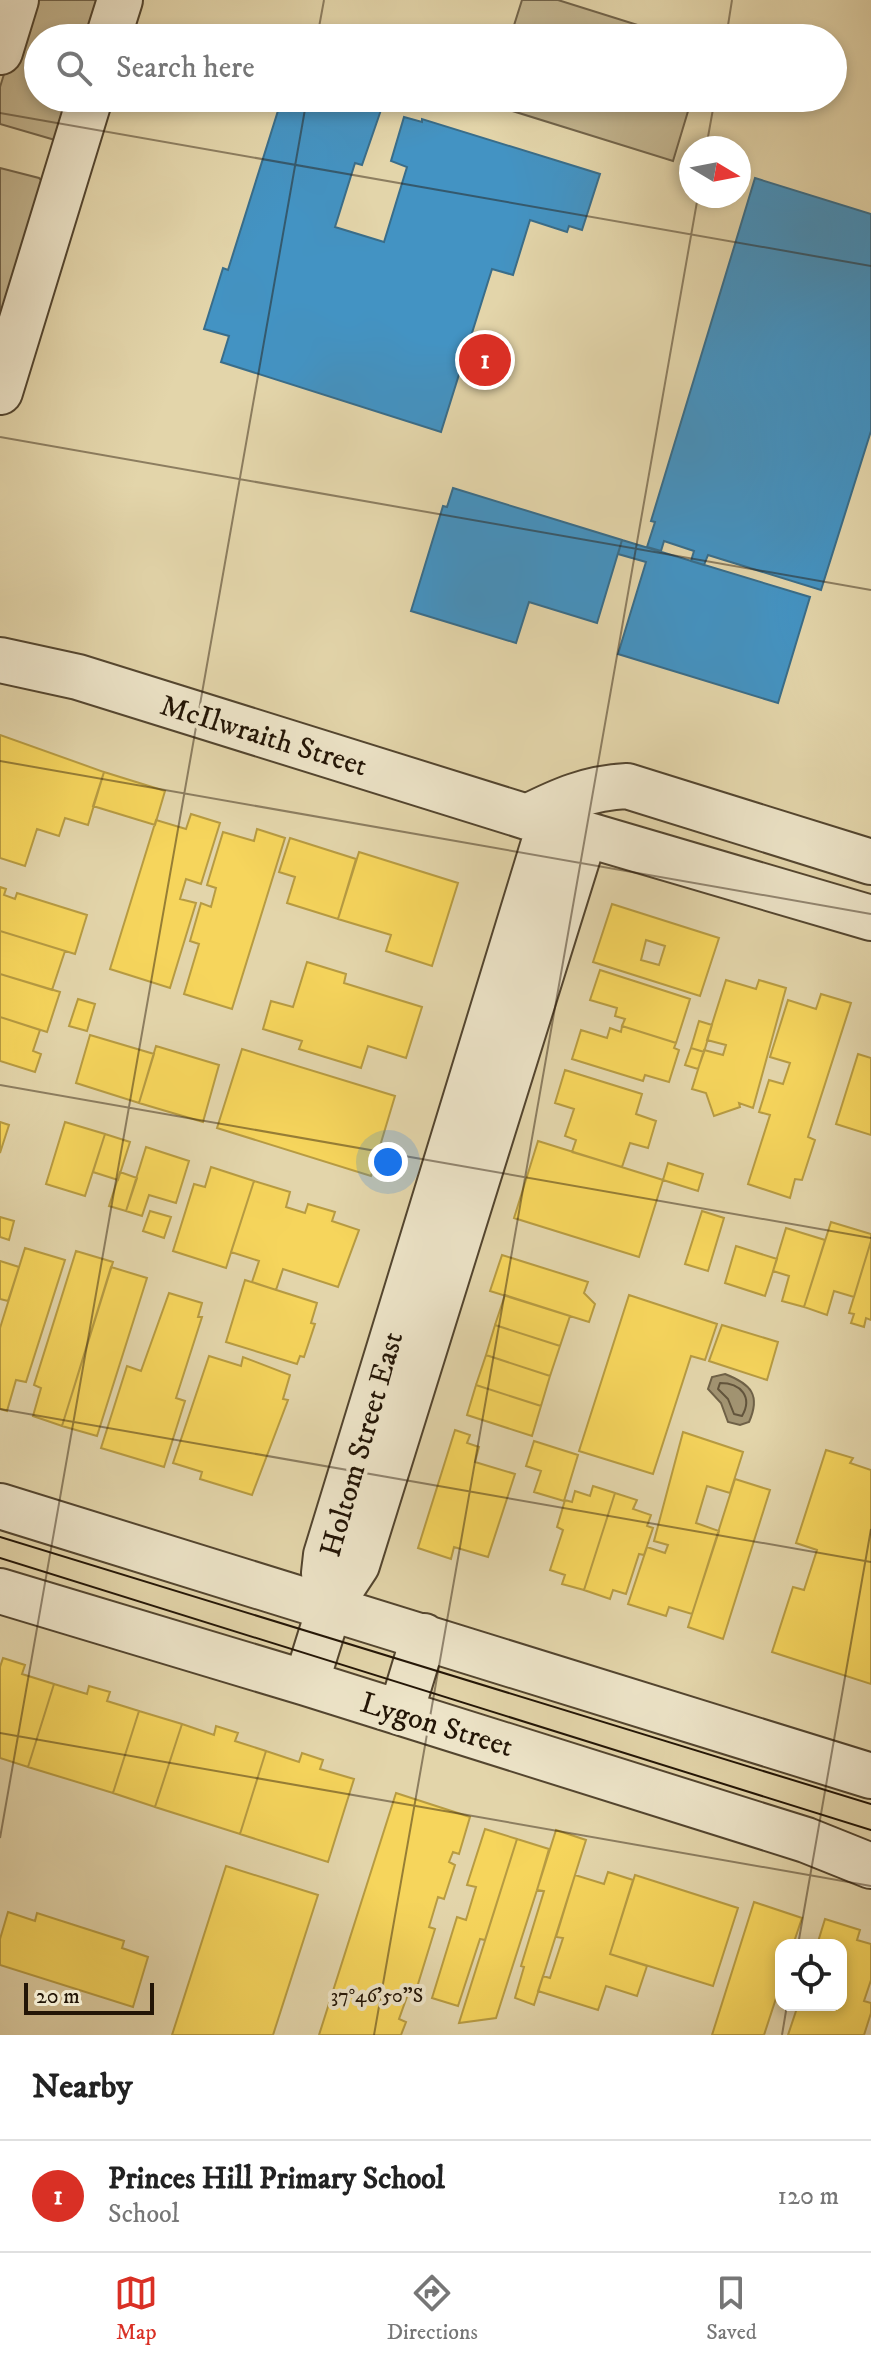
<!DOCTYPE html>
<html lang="en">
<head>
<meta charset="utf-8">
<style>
	:root { --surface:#fff; --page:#f2f2f2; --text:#222; --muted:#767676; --line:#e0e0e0; --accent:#d93025 }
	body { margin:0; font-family:"IM FELL DW Pica",serif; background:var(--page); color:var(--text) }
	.controls { position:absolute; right:24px; bottom:24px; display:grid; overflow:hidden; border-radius:16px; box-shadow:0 4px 12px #0003 }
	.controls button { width:72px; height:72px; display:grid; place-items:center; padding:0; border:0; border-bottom:2px solid var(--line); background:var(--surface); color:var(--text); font:40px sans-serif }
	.compass { position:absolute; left:679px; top:136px; width:72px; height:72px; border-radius:50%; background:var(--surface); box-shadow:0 4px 12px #0003; rotate:100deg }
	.scale { position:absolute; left:24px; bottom:20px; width:130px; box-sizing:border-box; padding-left:8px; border:4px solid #231506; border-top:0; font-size:22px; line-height:28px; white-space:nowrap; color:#231506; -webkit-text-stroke:6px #ede4c8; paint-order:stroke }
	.you { position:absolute; left:388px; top:1162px; width:28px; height:28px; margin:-20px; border:6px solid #fff; border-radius:50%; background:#1a73e8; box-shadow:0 0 0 12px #1a73e833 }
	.badge { display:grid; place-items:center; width:52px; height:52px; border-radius:50%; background:var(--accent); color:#fff; font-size:26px; font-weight:700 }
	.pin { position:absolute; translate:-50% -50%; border:4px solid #fff; box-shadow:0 2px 8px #0006 }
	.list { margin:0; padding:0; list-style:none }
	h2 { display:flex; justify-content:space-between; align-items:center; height:104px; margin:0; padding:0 32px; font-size:34px }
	h2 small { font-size:26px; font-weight:400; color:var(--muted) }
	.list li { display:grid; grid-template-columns:52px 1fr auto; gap:24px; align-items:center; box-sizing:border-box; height:112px; padding:0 32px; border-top:2px solid var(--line) }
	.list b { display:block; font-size:30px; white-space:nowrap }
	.list p { margin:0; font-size:26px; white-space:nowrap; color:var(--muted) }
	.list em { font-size:26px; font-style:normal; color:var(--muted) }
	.icon { flex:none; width:44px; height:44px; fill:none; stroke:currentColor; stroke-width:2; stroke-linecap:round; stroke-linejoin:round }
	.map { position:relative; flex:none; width:871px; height:2035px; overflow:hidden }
	.search { position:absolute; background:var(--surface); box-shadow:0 4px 12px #0003; left:24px; right:24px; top:24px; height:88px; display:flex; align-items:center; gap:20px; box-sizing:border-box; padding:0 28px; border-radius:44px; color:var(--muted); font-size:30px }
	.sheet { height:216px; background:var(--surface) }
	nav { display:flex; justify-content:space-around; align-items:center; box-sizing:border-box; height:112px; border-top:2px solid var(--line); background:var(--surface); font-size:22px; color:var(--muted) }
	nav a { display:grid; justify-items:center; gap:4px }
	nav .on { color:var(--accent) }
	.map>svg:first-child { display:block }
</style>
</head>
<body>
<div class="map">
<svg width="871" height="2035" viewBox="0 0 871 2035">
	<rect width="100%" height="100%" fill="#e3d5aa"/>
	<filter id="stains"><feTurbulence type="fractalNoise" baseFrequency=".0025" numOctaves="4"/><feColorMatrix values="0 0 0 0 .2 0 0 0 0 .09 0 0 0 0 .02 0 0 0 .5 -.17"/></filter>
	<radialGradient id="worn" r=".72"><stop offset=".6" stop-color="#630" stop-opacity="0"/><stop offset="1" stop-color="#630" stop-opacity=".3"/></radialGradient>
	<path fill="#c2b48e" stroke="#72644a" stroke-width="2" d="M 27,0 L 109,0 L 97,38 L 38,38 L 38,98 L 78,98 L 55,140 L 0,124 L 0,87 Z
		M 522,0 L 558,0 L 679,38 L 510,38 Z
		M 491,98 L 692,98 L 673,161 L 490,104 Z
		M 0,168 L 39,178 L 48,187 L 0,349 Z"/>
	<path fill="#a29472" stroke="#6f6147" stroke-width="2" d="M 725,1374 C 751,1384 761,1395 749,1422 L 740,1425 L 728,1422 L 721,1403 L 708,1389 L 712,1377 Z"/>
	<path fill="#f6d55c" stroke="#b79b42" stroke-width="2" fill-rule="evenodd" d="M 0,735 L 104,772 L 88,825 L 65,818 L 59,836 L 37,829 L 25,866 L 0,858 Z
		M 104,772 L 165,791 L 155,825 L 93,806 Z
		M 191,814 L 220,823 L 201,884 L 186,879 L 180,899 L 196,903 L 170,988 L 110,969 L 156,820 L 186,829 Z
		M 257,829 L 285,838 L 232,1009 L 184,994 L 199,944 L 190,941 L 201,903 L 211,907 L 216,888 L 207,885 L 223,832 L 254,841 Z
		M 290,838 L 356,859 L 338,919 L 287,903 L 295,877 L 279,872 Z
		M 359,852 L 458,883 L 432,966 L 386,951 L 391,935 L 338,919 Z
		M 0,887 L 6,889 L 4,895 L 15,899 L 17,893 L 87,915 L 75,954 L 0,931 Z
		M 612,904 L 719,938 L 700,996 L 593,962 ZM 646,940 L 665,946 L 659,965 L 641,960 Z
		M 0,931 L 65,951 L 52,990 L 0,974 Z
		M 307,962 L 346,974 L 344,983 L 422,1007 L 406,1058 L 368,1046 L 361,1068 L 299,1049 L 302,1041 L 263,1029 L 271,1001 L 293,1007 Z
		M 600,970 L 690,999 L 676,1043 L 622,1026 L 625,1019 L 615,1016 L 617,1008 L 590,1000 Z
		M 0,974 L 60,992 L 47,1032 L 0,1017 Z
		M 726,980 L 756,989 L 759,980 L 786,988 L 753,1108 L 739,1103 L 740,1107 L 714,1116 L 706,1093 L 692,1089 L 704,1050 L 723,1055 L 726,1045 L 707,1040 Z
		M 821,994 L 851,1003 L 808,1137 L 815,1140 L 802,1180 L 795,1179 L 790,1198 L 748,1184 L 770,1115 L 759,1112 L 769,1080 L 783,1084 L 790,1063 L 770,1057 L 788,1000 L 816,1009 Z
		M 78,999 L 95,1004 L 87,1031 L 69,1026 Z
		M 0,1017 L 40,1030 L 33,1051 L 41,1054 L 35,1072 L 0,1061 Z
		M 699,1021 L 712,1025 L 704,1052 L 691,1048 Z
		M 622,1026 L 676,1043 L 674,1048 L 679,1050 L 669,1082 L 645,1075 L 643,1081 L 572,1059 L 581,1030 L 607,1038 L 610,1028 L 621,1032 Z
		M 90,1035 L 154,1054 L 139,1103 L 76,1083 Z
		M 156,1046 L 219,1065 L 203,1122 L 139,1103 Z
		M 691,1048 L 704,1052 L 698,1069 L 685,1065 Z
		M 242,1049 L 395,1096 L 371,1176 L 217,1128 Z
		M 858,1054 L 871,1058 L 871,1135 L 836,1124 Z
		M 565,1070 L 642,1094 L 636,1114 L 656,1121 L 648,1148 L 630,1143 L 622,1167 L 572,1152 L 576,1140 L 565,1136 L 574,1109 L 555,1103 Z
		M 0,1122 L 9,1125 L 0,1153 Z
		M 65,1122 L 105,1134 L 85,1196 L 46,1184 Z
		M 105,1134 L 130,1142 L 118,1180 L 93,1172 Z
		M 538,1141 L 663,1180 L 639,1257 L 514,1218 Z
		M 146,1147 L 189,1161 L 176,1203 L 149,1195 L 142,1216 L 126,1211 Z
		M 668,1163 L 703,1174 L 698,1191 L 663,1180 Z
		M 211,1167 L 254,1181 L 226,1268 L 173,1251 L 194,1184 L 205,1187 Z
		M 120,1172 L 137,1178 L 126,1211 L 109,1206 Z
		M 254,1181 L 290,1192 L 286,1207 L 305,1213 L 308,1204 L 335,1212 L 332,1221 L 359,1230 L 338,1287 L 283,1269 L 276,1290 L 252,1282 L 259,1261 L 231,1252 Z
		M 150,1211 L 171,1217 L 164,1238 L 143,1231 Z
		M 702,1211 L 724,1218 L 708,1271 L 685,1264 Z
		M 0,1217 L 14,1221 L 9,1240 L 0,1237 Z
		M 831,1222 L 871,1234 L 871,1241 L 854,1297 L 834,1291 L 827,1315 L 804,1307 Z
		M 786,1228 L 825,1240 L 804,1307 L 782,1301 L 789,1276 L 773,1271 Z
		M 871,1241 L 871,1320 L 866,1318 L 864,1327 L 851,1323 L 854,1314 L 849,1313 Z
		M 736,1246 L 777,1259 L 765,1296 L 725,1283 Z
		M 25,1248 L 65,1260 L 26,1382 L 16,1380 L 7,1411 L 0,1409 L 0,1328 Z
		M 76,1251 L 113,1262 L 62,1426 L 33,1416 L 41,1388 L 34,1385 Z
		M 502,1255 L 588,1282 L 584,1293 L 595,1304 L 589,1322 L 490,1291 Z
		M 0,1261 L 19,1267 L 8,1301 L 0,1299 Z
		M 111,1267 L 147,1278 L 97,1436 L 62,1426 Z
		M 245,1280 L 317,1303 L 311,1323 L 315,1324 L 304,1357 L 300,1356 L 297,1364 L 226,1342 Z
		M 169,1293 L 202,1303 L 198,1317 L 202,1317 L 176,1398 L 185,1401 L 164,1467 L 101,1448 L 127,1366 L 141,1371 Z
		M 505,1295 L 570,1316 L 560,1346 L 495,1325 Z
		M 629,1295 L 717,1324 L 705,1360 L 691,1356 L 653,1474 L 579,1451 Z
		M 495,1325 L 560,1346 L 550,1376 L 486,1355 Z
		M 722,1325 L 778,1342 L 767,1380 L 709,1361 Z
		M 486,1355 L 550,1376 L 541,1406 L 476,1385 Z
		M 209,1356 L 241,1366 L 243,1357 L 290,1375 L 283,1399 L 288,1400 L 252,1495 L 200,1479 L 202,1472 L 173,1463 Z
		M 476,1385 L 541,1406 L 532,1436 L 467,1415 Z
		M 455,1430 L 470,1435 L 467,1443 L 479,1447 L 475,1462 L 515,1474 L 488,1557 L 454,1547 L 451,1559 L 418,1548 Z
		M 683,1432 L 743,1452 L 730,1493 L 707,1486 L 696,1523 L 719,1531 L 692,1614 L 669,1607 L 666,1616 L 628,1604 L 647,1547 L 665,1553 L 668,1545 L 654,1541 Z
		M 534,1441 L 578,1455 L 564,1501 L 534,1492 L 541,1471 L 526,1466 Z
		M 826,1450 L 853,1458 L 850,1463 L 871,1470 L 871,1684 L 772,1652 L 793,1587 L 804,1590 L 817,1550 L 796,1543 Z
		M 735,1479 L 770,1490 L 723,1639 L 688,1627 Z
		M 593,1486 L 615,1493 L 584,1590 L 562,1584 L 565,1575 L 550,1570 L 563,1530 L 557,1527 L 565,1500 L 572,1502 L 575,1491 L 590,1496 Z
		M 615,1493 L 637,1500 L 633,1509 L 651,1515 L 647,1526 L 653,1528 L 644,1555 L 639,1554 L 626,1594 L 613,1590 L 610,1599 L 584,1590 Z
		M 3,1658 L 25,1665 L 22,1674 L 54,1684 L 28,1767 L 0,1758 L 0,1667 Z
		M 54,1684 L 87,1694 L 89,1686 L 110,1692 L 107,1701 L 139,1711 L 113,1793 L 28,1767 Z
		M 139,1711 L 182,1724 L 155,1807 L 113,1793 Z
		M 182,1724 L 214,1735 L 216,1726 L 238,1733 L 235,1741 L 266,1751 L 240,1834 L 155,1807 Z
		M 266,1751 L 299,1762 L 302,1753 L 323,1760 L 320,1769 L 354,1779 L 328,1862 L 240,1834 Z
		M 396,1793 L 470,1817 L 459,1854 L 453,1852 L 449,1862 L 455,1865 L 444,1899 L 438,1897 L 429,1927 L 435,1929 L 414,1997 L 408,1994 L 399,2019 L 406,2022 L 401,2035 L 319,2035 Z
		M 485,1829 L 517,1839 L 485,1940 L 480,1939 L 458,2006 L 432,1998 L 457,1917 L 466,1920 L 476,1887 L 467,1885 Z
		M 556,1830 L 586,1840 L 534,2005 L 515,1998 L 524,1967 L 521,1966 L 544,1891 L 537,1890 Z
		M 517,1839 L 549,1849 L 537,1890 L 496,2018 L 459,2023 Z
		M 226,1866 L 318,1895 L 273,2035 L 172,2035 Z
		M 608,1872 L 633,1880 L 610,1954 L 647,1966 L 637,1996 L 606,1986 L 598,2010 L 538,1991 L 543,1976 L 550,1978 L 563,1938 L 556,1937 L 575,1875 L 604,1884 Z
		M 635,1875 L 738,1908 L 713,1986 L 610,1954 Z
		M 754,1902 L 802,1918 L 793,1945 L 781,1945 L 781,1983 L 764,2035 L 712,2035 Z
		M 8,1912 L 35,1921 L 37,1913 L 124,1941 L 122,1948 L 148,1957 L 133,2007 L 0,1965 L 0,1939 Z
		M 825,1919 L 860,1930 L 857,1940 L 871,1944 L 871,1980 L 864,2001 L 871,2003 L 871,2013 L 864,2035 L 788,2035 L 798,2005 L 841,2005 L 841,1945 L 817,1945 Z"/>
	<path fill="#4393c3" stroke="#396d8a" stroke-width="2" d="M 282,98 L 344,98 L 381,110 L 362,165 L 355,163 L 335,227 L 384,242 L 407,167 L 391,161 L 404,117 L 422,122 L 422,119 L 600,174 L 582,230 L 569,226 L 567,232 L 530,220 L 513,275 L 492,269 L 441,432 L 221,362 L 229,336 L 204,329 L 223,268 L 228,270 Z
		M 755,178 L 871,214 L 871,431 L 821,590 L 708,555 L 704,565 L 691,561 L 694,551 L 664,541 L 661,551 L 647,547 L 655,522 L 651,521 Z
		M 453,488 L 622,540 L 597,623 L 529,602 L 516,643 L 411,611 L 443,506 L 447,507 Z
		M 622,540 L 810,597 L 778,703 L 618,654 L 646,562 L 618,554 Z"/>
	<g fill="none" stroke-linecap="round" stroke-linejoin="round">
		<path stroke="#62543c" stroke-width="2" d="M 720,1383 C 741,1383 753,1397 742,1416 L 734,1414 L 728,1399 L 718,1389 Z"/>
		<defs>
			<path id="minor" d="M 108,38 L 120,0
				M 0,52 L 16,0
				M 0,392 L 90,98
				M 0,660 L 78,677 L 527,817 L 871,918
				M 527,817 C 561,800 588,788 627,786 L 871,862
				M 0,1506 L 871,1776
				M 0,1591 L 306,1683 L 806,1840 L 871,1866
				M 330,1606 L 324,1573 L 326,1555 L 550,823
				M 306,1683 L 330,1606 L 357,1565 L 585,834
				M 401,1712 L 424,1636"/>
		</defs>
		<use href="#minor" stroke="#53452f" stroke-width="48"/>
		<use href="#minor" stroke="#ede4c8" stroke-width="44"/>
		<path stroke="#231506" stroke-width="2" d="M 0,1537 L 871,1804
			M 0,1558 L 871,1830"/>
	</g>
	<path fill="none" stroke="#231506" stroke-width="2" stroke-opacity="0.45" d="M 317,38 L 324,0M 726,38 L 732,0M 0,113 L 871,266M 706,148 L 715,98M 0,437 L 871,590M 0,761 L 871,914M 0,1085 L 871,1238M 0,1409 L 871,1562M 0,1733 L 871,1886M 0,1838 L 307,98M 798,1945 L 871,1529M 374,2035 L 698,196M 782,2035 L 787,2005"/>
	<g text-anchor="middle" stroke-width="8" stroke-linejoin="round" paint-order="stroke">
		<g font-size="30" fill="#231506" stroke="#ede4c8">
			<text transform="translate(264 735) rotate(17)" y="10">McIlwraith Street</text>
			<text transform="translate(361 1444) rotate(-74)" y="10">Holtom Street East</text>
			<text transform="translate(437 1724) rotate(17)" y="10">Lygon Street</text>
		</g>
	</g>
	<g font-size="20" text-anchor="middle" fill="#231506" stroke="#ede4c8" stroke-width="8" stroke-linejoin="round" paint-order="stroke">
		<text x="377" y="2002">37°46'50"S</text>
	</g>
	<rect width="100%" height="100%" filter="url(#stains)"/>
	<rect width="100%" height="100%" fill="url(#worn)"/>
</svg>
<div class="controls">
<button><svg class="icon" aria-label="locate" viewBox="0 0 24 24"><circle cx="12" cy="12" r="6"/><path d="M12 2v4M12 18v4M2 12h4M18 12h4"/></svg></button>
</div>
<svg class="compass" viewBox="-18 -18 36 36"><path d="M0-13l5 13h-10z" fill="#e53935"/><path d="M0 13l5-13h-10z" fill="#767676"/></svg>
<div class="scale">20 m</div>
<div class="you"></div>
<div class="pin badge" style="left:485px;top:360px">1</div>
<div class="search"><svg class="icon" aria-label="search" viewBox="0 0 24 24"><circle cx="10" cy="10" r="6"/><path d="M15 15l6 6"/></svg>Search here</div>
</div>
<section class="sheet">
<h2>Nearby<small></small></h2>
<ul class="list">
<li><span class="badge">1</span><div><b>Princes Hill Primary School</b><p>School</p></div><em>120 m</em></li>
</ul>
</section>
<nav>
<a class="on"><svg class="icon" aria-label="map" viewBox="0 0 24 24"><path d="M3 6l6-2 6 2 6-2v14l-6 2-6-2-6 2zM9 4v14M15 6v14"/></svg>Map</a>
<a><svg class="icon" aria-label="directions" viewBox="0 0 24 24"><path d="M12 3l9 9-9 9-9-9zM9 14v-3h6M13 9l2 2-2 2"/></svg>Directions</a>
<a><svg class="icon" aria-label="saved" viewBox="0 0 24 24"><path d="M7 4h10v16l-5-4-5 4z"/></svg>Saved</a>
</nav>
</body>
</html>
